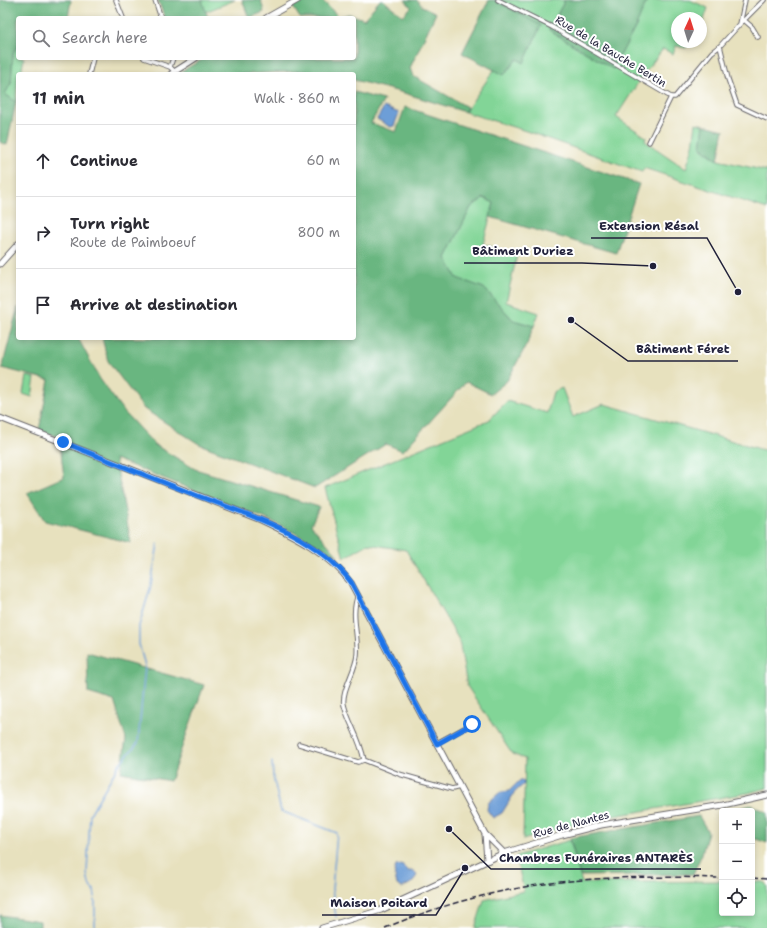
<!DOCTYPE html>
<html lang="en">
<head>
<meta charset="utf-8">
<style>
	:root { --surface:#fff; --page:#f7f7f7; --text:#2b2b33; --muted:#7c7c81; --line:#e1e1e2 }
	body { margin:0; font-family:"Shantell Sans",sans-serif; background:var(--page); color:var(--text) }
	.controls { position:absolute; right:12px; bottom:12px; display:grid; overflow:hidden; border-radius:4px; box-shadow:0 2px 6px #0003 }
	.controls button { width:36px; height:36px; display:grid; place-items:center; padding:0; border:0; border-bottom:1px solid var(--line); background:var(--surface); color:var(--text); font:20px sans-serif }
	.compass { position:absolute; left:671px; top:12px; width:36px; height:36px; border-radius:50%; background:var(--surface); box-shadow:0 2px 6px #0003; rotate:4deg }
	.stop { position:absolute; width:12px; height:12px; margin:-9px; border:3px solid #1a73e8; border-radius:50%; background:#fff }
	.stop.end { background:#1a73e8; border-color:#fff; box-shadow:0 1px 4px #0008 }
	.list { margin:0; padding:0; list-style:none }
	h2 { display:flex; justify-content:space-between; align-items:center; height:52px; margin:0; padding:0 16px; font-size:17px }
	h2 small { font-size:13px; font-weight:400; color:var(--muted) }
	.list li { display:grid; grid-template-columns:26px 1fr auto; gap:12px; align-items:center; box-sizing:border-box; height:72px; padding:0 16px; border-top:1px solid var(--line) }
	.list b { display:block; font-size:15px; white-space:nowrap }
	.list p { margin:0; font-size:13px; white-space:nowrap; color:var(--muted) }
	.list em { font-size:13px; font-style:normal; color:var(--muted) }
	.icon { flex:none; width:22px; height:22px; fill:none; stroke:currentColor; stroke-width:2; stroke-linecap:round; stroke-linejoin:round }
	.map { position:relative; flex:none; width:767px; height:928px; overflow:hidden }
	.search { position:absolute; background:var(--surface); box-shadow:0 2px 6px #0003; left:16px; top:16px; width:340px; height:44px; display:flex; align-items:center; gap:10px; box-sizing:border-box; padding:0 14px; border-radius:4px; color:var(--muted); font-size:15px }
	.panel { position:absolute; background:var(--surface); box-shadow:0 2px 6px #0003; left:16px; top:72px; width:340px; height:268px; border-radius:4px }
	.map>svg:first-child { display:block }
</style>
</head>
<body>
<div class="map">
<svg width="767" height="928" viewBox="0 0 767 928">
	<rect width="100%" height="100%" fill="#fff"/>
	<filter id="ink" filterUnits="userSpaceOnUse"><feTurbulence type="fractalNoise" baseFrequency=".025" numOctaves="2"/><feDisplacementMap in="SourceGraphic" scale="8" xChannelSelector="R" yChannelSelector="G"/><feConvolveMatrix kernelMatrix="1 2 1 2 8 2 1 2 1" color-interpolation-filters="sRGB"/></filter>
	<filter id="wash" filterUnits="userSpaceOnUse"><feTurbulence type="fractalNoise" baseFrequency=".012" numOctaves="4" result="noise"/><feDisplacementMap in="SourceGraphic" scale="16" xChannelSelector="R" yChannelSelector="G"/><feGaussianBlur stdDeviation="0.9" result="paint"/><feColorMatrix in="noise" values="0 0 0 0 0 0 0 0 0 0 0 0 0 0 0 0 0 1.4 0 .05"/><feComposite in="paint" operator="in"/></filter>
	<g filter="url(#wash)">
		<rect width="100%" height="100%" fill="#e7e1be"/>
		<path fill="#82d597" stroke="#527c69" d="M 202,0 L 235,0 L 205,12 Z
			M 494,0 L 565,0 L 549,30 L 613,69 L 636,26 L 647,0 L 690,0 L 708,8 L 701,29 L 701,18 L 677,18 L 677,42 L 691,42 L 686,48 L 676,46 L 673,54 L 663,49 L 643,75 L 616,117 L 646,137 L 645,141 L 686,169 L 693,146 L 696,123 L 704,125 L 701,148 L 718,160 L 767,171 L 767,209 L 644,168 L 642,172 L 526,131 L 465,112 L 494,70 L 504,75 L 517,58 L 524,62 L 541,25 Z
			M 18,45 L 18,58 L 24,58 L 21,74 L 18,74 L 16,102 L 5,94 L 11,83 L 13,53 Z
			M 484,198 L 494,203 L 483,244 L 517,255 L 506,302 L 539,313 L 534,326 L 513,320 L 484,288 L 457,279 L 446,258 L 471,207 Z
			M 26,376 L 35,378 L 32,397 L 23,394 Z
			M 562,388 L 573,417 L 604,404 L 767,451 L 767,788 L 748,793 L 584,821 L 523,840 L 525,759 L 512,754 L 467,686 L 459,640 L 406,550 L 368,544 L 344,558 L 325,488 L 489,420 L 507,401 L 547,413 L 553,392 Z
			M 570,840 L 582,883 L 722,881 L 722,913 L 752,913 L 752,882 L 764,882 L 767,886 L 767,928 L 475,928 L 484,900 L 524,891 L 516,856 Z"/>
		<path fill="#69b680" stroke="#466c5e" d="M 0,0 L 71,0 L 68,18 L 18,18 L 18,45 L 13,53 L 11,83 L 5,94 L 16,102 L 7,145 L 0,142 Z
			M 158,0 L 202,0 L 208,18 L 165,18 Z
			M 242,0 L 261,0 L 264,12 L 249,18 Z
			M 305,0 L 322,0 L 339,17 L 349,14 L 364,19 L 380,0 L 383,0 L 403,16 L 411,7 L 405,0 L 417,0 L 422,6 L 436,13 L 410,68 L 413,76 L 467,107 L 465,112 L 404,93 L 354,80 L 354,74 L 324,74 L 303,71 L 246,74 L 184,74 L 182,71 L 205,58 L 354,58 L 354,18 L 300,18 L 293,7 Z
			M 489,0 L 494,0 L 541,25 L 524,63 L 517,59 L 504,75 L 462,53 Z
			M 565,0 L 647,0 L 636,26 L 613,69 L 549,30 Z
			M 354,92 L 384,100 L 371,123 L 396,132 L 405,107 L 639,184 L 616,253 L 490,217 L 494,203 L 484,198 L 471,207 L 446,258 L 457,278 L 484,288 L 513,320 L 534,326 L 527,344 L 507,381 L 491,394 L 466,382 L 403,451 L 386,444 L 315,488 L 199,444 L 144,409 L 108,361 L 102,338 L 354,338 Z
			M 704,125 L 724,130 L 718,160 L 701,147 Z
			M 18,307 L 18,338 L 78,338 L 100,379 L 124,412 L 155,445 L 195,469 L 319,507 L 311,525 L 338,556 L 274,522 L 115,459 L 131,543 L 45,521 L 27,493 L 64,477 L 59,437 L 39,430 L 49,380 L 2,368 Z
			M 87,652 L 204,685 L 170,781 L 121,772 L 126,739 L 114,701 L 88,693 Z
			M 751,805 L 767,812 L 767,843 L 756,839 L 752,842 L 752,811 L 728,811 Z
			M 699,816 L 708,832 L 702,854 L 693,874 L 580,876 L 570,838 Z
			M 0,915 L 40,921 L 40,928 L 0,928 Z"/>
		<path fill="#6d9ed7" stroke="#486089" d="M 384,107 L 399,113 L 394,126 L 390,127 L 377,119 Z
			M 520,780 L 523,781 L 524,784 L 515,792 L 502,813 L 493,818 L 487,810 L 488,803 L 499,793 L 509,791 Z
			M 402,865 L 407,871 L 414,871 L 417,875 L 413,882 L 402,888 L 397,885 L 394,871 L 396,866 Z"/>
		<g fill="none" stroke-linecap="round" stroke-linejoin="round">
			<path stroke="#6d9ed7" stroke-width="1.5" d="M 272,762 L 273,776 L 281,811 L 337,833 L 332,889 L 336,917
				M 95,897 L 94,890 L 89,884 L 87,873 L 90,814 L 120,763 L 138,743 L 145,666 L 139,644 L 139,626 L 150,589 L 158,544
				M 95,928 L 95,900"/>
		</g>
	</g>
	<g filter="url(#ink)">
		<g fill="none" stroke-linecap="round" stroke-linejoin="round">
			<defs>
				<path id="street" d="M 116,0 L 123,18
					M 155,0 L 161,18
					M 498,0 L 552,27 L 671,97 L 675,97 L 712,52 L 720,46 L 740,24 L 745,0
					M 744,20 L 752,27 L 758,37
					M 741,23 L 764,0
					M 720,46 L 728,79 L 737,105 L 767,119
					M 144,58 L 170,67 L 174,71
					M 170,67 L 173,58
					M 89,74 L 93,58
					M 649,142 L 671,97
					M 358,595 C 350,615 359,635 357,655 C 356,670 341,691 344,705 C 349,724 360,738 364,760
					M 437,743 L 472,724
					M 299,744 L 358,762 L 364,760 L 399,774 L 452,789 L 460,787"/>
				<path id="secondary" d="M 266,18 L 298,0
					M 171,74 L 196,58
					M 0,264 L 18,244
					M 0,418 L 261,520 C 295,536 328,552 351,583 L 485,834 L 504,853
					M 485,834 L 487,860
					M 322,928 L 381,910 L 504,853 L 562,835 L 601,825 L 723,805 L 767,795"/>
			</defs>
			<use href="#street" stroke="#676569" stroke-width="5.5"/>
			<use href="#secondary" stroke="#676569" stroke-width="7"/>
			<use href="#street" stroke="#fff" stroke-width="3.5"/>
			<use href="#secondary" stroke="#fff" stroke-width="5"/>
			<path stroke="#22223b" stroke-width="1.5" stroke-dasharray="6 3" stroke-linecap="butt" d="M 752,878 L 767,879
				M 385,928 C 444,903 507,887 570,881 C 621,876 671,877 722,878"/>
		</g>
	</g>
	<g fill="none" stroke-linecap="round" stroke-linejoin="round" filter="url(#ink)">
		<path stroke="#1a73e8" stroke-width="5" d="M 63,442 C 106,460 150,477 193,494 C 248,515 314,533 351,582 L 437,744 L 472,724"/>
	</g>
	<g text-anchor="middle" stroke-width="4" stroke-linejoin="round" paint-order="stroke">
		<g font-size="11" fill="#22223b" stroke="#fff">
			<text transform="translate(611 51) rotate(31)" y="4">Rue de la Bauche Bertin</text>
			<text transform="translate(571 824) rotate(-15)" y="4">Rue de Nantes</text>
		</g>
	</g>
	<path fill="none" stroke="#22223b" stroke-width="1.5" d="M738 292L707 238H591M653 266L582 263H464M571 320L628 361H738M449 829L491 869H701M465 868L436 915H322"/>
	<g fill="#22223b" stroke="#fff" stroke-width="1.5">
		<circle cx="738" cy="292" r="4"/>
		<circle cx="653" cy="266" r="4"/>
		<circle cx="571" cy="320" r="4"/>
		<circle cx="449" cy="829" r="4"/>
		<circle cx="465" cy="868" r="4"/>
	</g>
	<g font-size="12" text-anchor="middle" font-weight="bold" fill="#22223b" stroke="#fff" stroke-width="4" stroke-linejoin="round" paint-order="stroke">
		<text x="649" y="230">Extension Résal</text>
		<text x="523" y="255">Bâtiment Duriez</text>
		<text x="683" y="353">Bâtiment Féret</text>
		<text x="596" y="862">Chambres Funéraires ANTARÈS</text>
		<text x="379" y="907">Maison Poitard</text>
	</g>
</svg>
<div class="controls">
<button>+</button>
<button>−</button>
<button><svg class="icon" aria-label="locate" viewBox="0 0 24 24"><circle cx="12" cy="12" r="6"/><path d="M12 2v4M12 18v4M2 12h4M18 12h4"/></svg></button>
</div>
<svg class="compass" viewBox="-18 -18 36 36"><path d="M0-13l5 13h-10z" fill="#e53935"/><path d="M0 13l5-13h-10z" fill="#7c7c81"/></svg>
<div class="stop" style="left:472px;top:724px"></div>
<div class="stop end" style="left:63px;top:442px"></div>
<div class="search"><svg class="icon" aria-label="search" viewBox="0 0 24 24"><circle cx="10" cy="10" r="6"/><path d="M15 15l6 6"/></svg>Search here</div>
<section class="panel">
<h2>11 min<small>Walk · 860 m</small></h2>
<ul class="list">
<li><svg class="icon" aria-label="ahead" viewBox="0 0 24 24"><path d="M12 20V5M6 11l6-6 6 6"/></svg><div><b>Continue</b></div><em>60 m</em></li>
<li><svg class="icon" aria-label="right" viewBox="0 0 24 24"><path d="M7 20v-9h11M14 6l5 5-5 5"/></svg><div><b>Turn right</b><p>Route de Paimboeuf</p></div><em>800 m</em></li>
<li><svg class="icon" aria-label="arrive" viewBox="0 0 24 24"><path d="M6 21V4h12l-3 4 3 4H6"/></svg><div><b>Arrive at destination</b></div></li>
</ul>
</section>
</div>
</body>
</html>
